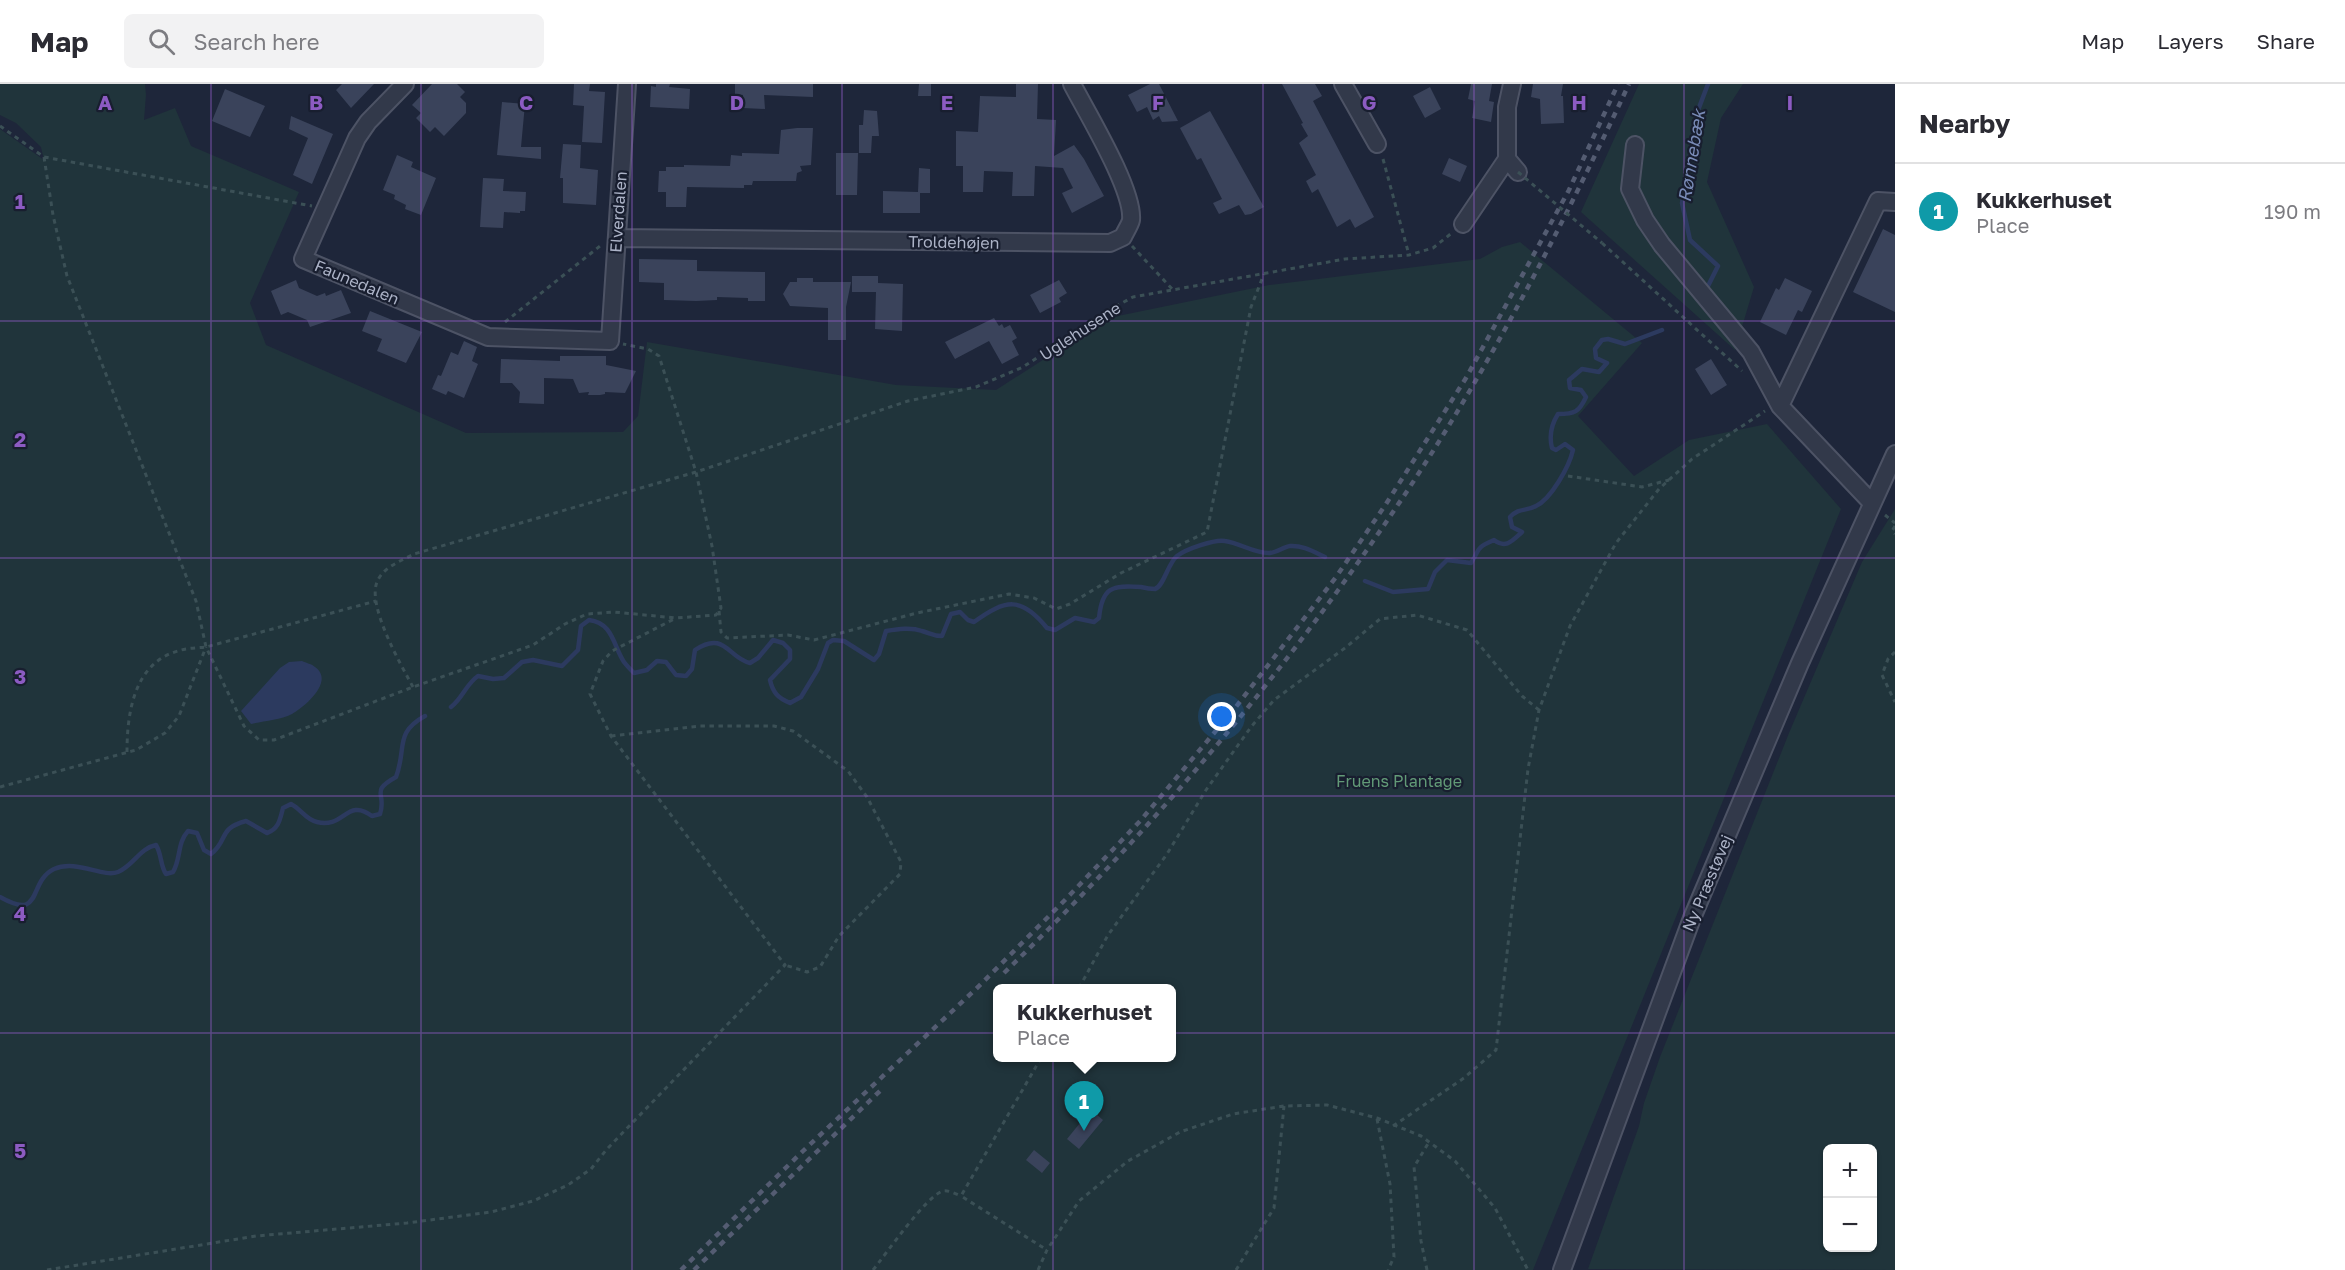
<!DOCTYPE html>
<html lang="en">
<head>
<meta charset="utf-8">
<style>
	:root { --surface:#fff; --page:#f2f2f3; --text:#2b2b33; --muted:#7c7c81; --line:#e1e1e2; --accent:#db2777 }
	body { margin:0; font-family:"Golos Text",sans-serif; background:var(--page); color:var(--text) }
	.controls { position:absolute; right:18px; bottom:18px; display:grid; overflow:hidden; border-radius:9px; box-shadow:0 2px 4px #0004 }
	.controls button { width:54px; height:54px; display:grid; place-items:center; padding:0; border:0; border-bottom:2px solid var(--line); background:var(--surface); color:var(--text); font:30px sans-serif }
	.you { position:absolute; left:1222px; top:633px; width:21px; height:21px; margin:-15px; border:4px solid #fff; border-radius:50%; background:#1a73e8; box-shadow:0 0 0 9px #1a73e833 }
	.badge { display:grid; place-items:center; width:39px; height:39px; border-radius:50%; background:var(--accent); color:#fff; font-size:20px; font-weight:700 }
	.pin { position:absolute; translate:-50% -50px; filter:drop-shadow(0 2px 3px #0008) }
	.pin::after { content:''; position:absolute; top:32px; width:21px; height:18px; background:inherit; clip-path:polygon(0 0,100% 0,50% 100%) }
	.popup { position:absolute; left:993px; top:900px; width:183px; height:78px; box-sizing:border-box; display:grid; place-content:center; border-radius:9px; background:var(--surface); filter:drop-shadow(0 2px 4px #0005); font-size:20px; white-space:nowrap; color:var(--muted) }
	.popup b { font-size:22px; color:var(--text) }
	.popup::after { content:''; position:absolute; left:50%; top:100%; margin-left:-12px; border:12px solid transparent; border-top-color:var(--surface) }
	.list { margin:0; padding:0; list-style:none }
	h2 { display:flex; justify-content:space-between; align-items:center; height:78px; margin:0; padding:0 24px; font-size:26px }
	h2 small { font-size:20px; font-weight:400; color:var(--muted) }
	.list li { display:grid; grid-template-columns:39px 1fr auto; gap:18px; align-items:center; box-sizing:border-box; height:96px; padding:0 24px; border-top:2px solid var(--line) }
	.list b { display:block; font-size:22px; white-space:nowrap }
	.list p { margin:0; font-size:20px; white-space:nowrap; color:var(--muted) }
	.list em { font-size:20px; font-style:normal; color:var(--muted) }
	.icon { flex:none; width:33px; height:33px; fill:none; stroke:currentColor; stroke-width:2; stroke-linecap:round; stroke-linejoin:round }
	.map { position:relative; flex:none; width:1895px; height:1186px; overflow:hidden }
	header { display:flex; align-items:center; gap:36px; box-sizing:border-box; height:84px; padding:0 30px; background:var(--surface); border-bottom:2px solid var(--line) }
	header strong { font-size:28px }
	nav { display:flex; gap:33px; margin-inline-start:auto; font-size:21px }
	.search { width:420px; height:54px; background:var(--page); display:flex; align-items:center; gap:15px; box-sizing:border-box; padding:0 21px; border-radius:9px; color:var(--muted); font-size:22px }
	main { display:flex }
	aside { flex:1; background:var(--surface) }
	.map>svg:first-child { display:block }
</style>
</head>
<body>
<header>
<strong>Map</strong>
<div class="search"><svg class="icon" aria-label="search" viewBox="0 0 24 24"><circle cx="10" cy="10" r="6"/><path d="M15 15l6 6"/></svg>Search here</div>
<nav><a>Map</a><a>Layers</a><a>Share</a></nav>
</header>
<main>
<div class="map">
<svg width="1895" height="1186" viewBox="0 0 1895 1186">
	<rect width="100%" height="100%" fill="#1e263a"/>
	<path fill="#20343b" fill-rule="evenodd" d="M 0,0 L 145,0 L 146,11 L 144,36 L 175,24 L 191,62 L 299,108 L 250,219 L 266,261 L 466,349 L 623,348 L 638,332 L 647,258 L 896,301 L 996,306 L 1108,234 L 1269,201 L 1480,175 L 1502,163 L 1520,158 L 1642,259 L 1578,332 L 1634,392 L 1689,356 L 1767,340 L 1841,425 L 1533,1186 L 0,1186 L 0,45 L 44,76 L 41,63 L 16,39 L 0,31 ZM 997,904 L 1171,904 L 1171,974 L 997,974 Z
		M 1639,0 L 1743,0 L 1721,34 L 1707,98 L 1754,203 L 1735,266 L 1581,128 Z
		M 1895,425 L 1895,1186 L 1588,1185 L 1639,1042 L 1644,1019 L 1660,973 L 1789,649 L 1862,478 ZM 1828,1064 L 1872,1064 L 1872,1164 L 1828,1164 Z"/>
	<path fill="#2c3a5f" d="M 302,577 C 306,579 312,580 315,583 C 335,597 305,623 292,630 C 280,636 264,637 251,640 L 241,627 L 280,584 L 289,578 Z"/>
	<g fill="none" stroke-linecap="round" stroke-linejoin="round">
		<path stroke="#2c3a5f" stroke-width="4.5" d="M 1708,0 L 1697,29 L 1682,119 L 1690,156 L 1718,182 L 1708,202
			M 1365,497 L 1393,508 L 1428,505 L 1435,488 L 1447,476 L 1471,479 C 1481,464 1474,465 1494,456 C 1506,465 1512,457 1522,448 L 1512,443 L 1510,433 C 1520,423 1525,428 1536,422 C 1551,415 1569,383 1573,366 L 1565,360 L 1556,366 L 1552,364 C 1549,352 1551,341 1558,330 C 1575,330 1579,328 1586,313 L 1581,306 L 1570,304 L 1569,296 L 1582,285 L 1599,288 L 1607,279 L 1596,274 L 1595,265 L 1602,256 L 1608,255 L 1625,260 L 1662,246
			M 451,623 C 463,614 466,600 478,592 L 493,595 L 504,594 L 522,578 L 533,576 L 562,582 L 578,566 L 581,542 L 589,536 C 613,539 613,561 624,578 C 627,582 631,586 634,589 L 647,586 L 657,577 L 666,578 L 676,591 L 686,592 L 692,585 L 695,566 C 725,546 728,574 750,579 L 758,574 L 773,556 L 783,559 L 790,566 L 790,575 L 770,596 C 773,609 778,614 790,619 L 801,613 L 818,585 L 828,559 L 833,556 L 844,557 L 874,576 L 879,570 L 886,547 C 898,545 911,543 922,547 C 930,549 933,552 942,552 L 951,530 L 960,528 L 968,536 L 974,538 C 1006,515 1021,512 1047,544 L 1055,546 L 1075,534 L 1094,538 L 1099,534 C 1102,503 1112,501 1141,503 C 1145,504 1151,505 1155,505 C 1164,502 1168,479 1177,472 C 1186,465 1215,455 1225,457 C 1240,459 1253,469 1269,469 C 1276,469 1283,463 1290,462 C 1302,461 1314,468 1325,473
			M 0,813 C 44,838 27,798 54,785 C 77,775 102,794 118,788 C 133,782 140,764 156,761 C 162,771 160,781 166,790 L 173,788 C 181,775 177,759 188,747 L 197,749 L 204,766 L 211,770 C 229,756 217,745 246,737 L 267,749 C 279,745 280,735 283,724 L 291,720 C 301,725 306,736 317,738 C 344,745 347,713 372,732 L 380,730 C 387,709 369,708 396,693 C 407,664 394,649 425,632"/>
	</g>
	<path fill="#3a435b" d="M 342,0 L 374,0 L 351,24 L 336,6 Z
		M 432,0 L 457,0 L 465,8 L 460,13 L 466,19 L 466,29 L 444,52 L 435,43 L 430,48 L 416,34 L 421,29 L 412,21 Z
		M 574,0 L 590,0 L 589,7 L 605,8 L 602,59 L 582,58 L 584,22 L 573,21 Z
		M 656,0 L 670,0 L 669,3 L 690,5 L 689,25 L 650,23 L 651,2 L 656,3 Z
		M 735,0 L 813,0 L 813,13 L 764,11 L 765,25 L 743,24 L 743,11 L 735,10 Z
		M 919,0 L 931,0 L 931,12 L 918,12 Z
		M 1016,0 L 1038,0 L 1037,35 L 1056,36 L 1054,72 L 1074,61 L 1084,75 L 1104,112 L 1072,129 L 1062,109 L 1073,104 L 1063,84 L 1035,82 L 1034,112 L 1012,112 L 1013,88 L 984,87 L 983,108 L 963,108 L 963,82 L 956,82 L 956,47 L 978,48 L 980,12 L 1016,13 Z
		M 1150,0 L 1159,0 L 1178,37 L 1162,38 L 1159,32 L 1153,36 L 1147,23 L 1137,28 L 1128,11 Z
		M 1282,0 L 1315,0 L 1322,12 L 1313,17 L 1374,133 L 1355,144 L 1350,135 L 1337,143 L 1318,105 L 1312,109 L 1306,97 L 1316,91 L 1299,59 L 1308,52 L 1301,40 L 1303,39 Z
		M 1471,0 L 1492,0 L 1489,17 L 1494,18 L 1491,38 L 1472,34 L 1475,17 L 1468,15 Z
		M 1533,0 L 1563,0 L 1561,12 L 1563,12 L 1564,39 L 1541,40 L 1540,15 L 1531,13 Z
		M 1430,3 L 1441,25 L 1425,34 L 1413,12 Z
		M 225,5 L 265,22 L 250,53 L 212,37 Z
		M 502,18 L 525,20 L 521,63 L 541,63 L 541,75 L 497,71 Z
		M 864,26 L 877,27 L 879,52 L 872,52 L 871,69 L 859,69 L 859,41 L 863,41 Z
		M 1210,27 L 1264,123 L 1251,130 L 1245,131 L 1239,121 L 1219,130 L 1213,119 L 1222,115 L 1201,74 L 1197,76 L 1180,44 Z
		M 291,32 L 333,50 L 312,100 L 293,91 L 308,54 L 289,45 Z
		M 797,44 L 813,44 L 811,81 L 800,82 L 802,87 L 797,89 L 796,97 L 753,97 L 752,101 L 744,101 L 744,104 L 687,103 L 686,123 L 666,123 L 666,108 L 658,108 L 659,87 L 666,87 L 666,83 L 684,83 L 684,81 L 730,82 L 731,71 L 742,72 L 742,69 L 779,70 L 781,46 Z
		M 563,60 L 581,61 L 580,84 L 598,86 L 596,121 L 563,119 L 563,94 L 560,94 Z
		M 836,69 L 858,69 L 857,111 L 836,111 Z
		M 397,71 L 413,78 L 411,83 L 436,94 L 421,131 L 405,125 L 406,121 L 394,115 L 395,111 L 383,106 Z
		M 1449,74 L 1467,82 L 1460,98 L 1442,90 Z
		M 919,84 L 930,85 L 930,109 L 920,109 L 920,129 L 883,129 L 883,107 L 918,108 Z
		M 483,94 L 504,95 L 503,107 L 526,108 L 525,127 L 520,127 L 520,129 L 504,128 L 503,144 L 480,143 Z
		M 1883,145 L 1895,151 L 1895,228 L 1853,208 Z
		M 639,175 L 697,176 L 697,187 L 765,188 L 765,217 L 748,217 L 748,214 L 717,213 L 717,216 L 696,217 L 664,216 L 664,199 L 639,198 Z
		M 852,192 L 878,192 L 878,199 L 903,200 L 902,247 L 875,245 L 876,208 L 852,208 Z
		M 797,194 L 813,194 L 813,198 L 851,198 L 846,223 L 846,256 L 828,256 L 828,224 L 790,222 L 783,210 L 790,198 L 797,198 Z
		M 1785,194 L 1812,207 L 1802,228 L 1798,226 L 1786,251 L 1760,238 L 1776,204 L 1779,206 Z
		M 296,196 L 299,204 L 317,212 L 325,209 L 326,212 L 341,206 L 351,229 L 310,243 L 307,236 L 288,228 L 281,231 L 271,207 Z
		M 1059,196 L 1067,209 L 1059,214 L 1061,218 L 1040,229 L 1030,211 Z
		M 370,227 L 422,248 L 406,279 L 377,267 L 382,255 L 362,247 Z
		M 994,234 L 999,242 L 1002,240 L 1004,244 L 1010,241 L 1017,254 L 1012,257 L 1019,271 L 1002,280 L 989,257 L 955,275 L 945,258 Z
		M 464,257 L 477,263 L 472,277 L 478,280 L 464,314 L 448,307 L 446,311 L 432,305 L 438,291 L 441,292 L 451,268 L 458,271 Z
		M 560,272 L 606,272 L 606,281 L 636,287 L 625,309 L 605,308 L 605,310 L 600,311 L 588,311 L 589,308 L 579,309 L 573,295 L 544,294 L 544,320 L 519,319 L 520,308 L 512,299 L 500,299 L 501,275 L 560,277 Z
		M 1711,275 L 1727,301 L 1711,311 L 1695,285 Z
		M 1082,1018 L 1103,1036 L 1079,1065 L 1067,1055 L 1080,1039 L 1071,1031 Z
		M 1034,1066 L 1050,1079 L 1042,1089 L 1026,1076 Z"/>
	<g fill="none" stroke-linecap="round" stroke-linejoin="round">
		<defs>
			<path id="minor" d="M 405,0 L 368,38 L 357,54 L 303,175 L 488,253 L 610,257 L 627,0
				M 1343,0 L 1377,60
				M 1512,0 L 1507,23 L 1507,75 L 1518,88
				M 1635,61 L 1630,105 L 1645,136 L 1662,161 L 1751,268 L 1780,322 L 1872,419
				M 1463,140 L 1507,75
				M 617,154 L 1110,159 L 1123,153 C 1125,148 1130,141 1131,136 C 1134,106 1087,29 1072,0
				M 1780,322 L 1878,117 L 1895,118
				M 1562,1186 L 1692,834 L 1800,579 L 1895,370"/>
		</defs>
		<use href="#minor" stroke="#4d5365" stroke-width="20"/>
		<path stroke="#3b5056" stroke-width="3" stroke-dasharray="4.5 4.5" stroke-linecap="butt" d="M 0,42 L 44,73 L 312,122
			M 44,73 L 53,131 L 67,192 L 196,517 L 206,563 L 244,642 L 259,656 L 274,656 L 413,603 L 533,561 L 565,540 L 587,530 L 614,528 L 676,534 L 716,531 L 721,524 L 712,462 L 696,388 L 659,272 L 648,265 L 623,260
			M 1383,75 L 1409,171
			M 1602,159 L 1742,287
			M 1132,162 L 1174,207
			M 505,238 L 600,162
			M 1568,392 L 1642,403 L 1669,396
			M 1885,431 L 1895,439
			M 1895,442 L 1892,447 L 1895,450
			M 719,527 L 721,548 L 727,554 L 788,551 L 814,556 L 917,529 L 1009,510 L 1034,514 L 1056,525 L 1070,520 L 1121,489 L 1207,448 L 1251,223 L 1264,190
			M 1895,568 L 1888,575 L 1882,591 L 1895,618
			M 413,603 C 401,581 367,522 377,498 C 383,483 401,477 414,470 L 696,388 L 908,317 L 976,303 L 1023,283 L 1109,226 L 1133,213 L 1345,175 L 1409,171 L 1433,164 L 1453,148
			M 611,652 L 700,642 L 774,642 L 793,647 L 848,687 L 867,713 L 901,778 L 900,790 L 839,852 L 820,883 L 807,888 L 785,881
			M 127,668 C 127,629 134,579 178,567 C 186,564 197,564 206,563 L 376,517
			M 0,703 L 136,666 L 165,649 L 179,632 L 206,563
			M 1079,904 L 1108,851 L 1167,770 L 1206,706 L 1251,643 L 1274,616 L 1345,564 L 1380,535 L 1417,531 L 1467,546 L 1522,612 L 1539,626
			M 1041,974 L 961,1112 L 1047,1166
			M 1377,1035 L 1390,1100 L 1394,1173 L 1388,1186
			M 1393,1042 L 1464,994 L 1496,966 L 1528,685 L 1539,626 L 1570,542 L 1616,459 L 1659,405 L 1692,375 L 1765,327
			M 47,1186 L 256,1152 L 407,1139 L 491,1128 L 533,1117 L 568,1101 L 591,1085 L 607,1065 L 785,881 L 611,652 L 590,610 L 603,577 L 612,567 L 674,535
			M 873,1186 C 886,1170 927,1111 943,1107 C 949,1106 956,1110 961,1112
			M 1038,1186 L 1047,1166 L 1079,1117 L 1128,1077 L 1180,1048 L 1233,1030 L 1284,1022 L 1327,1021 L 1377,1034 L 1421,1052 L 1455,1077 L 1495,1124 L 1528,1186
			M 1236,1186 L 1274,1124 L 1284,1022
			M 1427,1186 L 1421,1157 L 1414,1083 L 1429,1058"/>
		<use href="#minor" stroke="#32394a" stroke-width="16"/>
		<path stroke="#545c72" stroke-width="4.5" stroke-dasharray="6 6" stroke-linecap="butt" d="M 1004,889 C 1149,749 1280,595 1393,428 C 1485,293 1560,147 1629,0
			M 681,1186 L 803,1067 L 978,903 L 1066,815 L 1141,736 L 1235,624 L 1336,493 L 1386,420 L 1466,294 L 1569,106 L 1618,0
			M 694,1186 L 882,1005"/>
		<path stroke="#3b5056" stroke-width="3" stroke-dasharray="4.5 4.5" stroke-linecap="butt" d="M 1518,88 L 1602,159"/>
	</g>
	<path fill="none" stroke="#8c5bc2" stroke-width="1.5" stroke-opacity="0.55" d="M 211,0 L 211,1186M 421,0 L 421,1186M 632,0 L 632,1186M 842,0 L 842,1186M 1053,0 L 1053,1186M 1263,0 L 1263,1186M 1474,0 L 1474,1186M 1684,0 L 1684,1186M 0,237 L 1895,237M 0,474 L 1895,474M 0,712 L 1895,712M 0,949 L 1895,949"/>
	<g text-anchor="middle" stroke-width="4.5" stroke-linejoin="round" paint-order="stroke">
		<g font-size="16" fill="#acb3c7" stroke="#181e2f">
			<text transform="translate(618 128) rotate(-86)" y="6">Elverdalen</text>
			<text transform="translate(954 158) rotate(1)" y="6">Troldehøjen</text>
			<text transform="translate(357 198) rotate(23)" y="6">Faunedalen</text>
			<text transform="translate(1080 247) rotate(-33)" y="6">Uglehusene</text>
			<text transform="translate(1707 799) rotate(-67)" y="6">Ny Præstøvej</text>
		</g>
		<g font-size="16" fill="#629a77" stroke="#181e2f">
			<text x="1399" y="703">Fruens Plantage</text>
		</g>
		<g font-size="18" font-style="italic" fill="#798bb7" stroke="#181e2f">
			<text transform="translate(1692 72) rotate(-81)" y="6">Rønnebæk</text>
		</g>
	</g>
	<g font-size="20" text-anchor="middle" font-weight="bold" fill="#8c5bc2" stroke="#181e2f" stroke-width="4.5" stroke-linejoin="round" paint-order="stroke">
		<text x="105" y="26">A</text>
		<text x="316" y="26">B</text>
		<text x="526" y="26">C</text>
		<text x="737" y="26">D</text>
		<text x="947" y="26">E</text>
		<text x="1158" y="26">F</text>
		<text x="1369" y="26">G</text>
		<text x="1579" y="26">H</text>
		<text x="1790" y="26">I</text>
		<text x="20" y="125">1</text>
		<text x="20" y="363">2</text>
		<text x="20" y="600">3</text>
		<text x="20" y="837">4</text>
		<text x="20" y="1074">5</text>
	</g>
</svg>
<div class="controls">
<button>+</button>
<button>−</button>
</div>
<div class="you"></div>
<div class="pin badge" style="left:1084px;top:1047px;background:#0f9aa8">1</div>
<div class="popup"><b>Kukkerhuset</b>Place</div>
</div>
<aside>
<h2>Nearby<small></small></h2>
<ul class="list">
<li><span class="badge" style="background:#0f9aa8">1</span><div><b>Kukkerhuset</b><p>Place</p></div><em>190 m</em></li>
</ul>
</aside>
</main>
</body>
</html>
